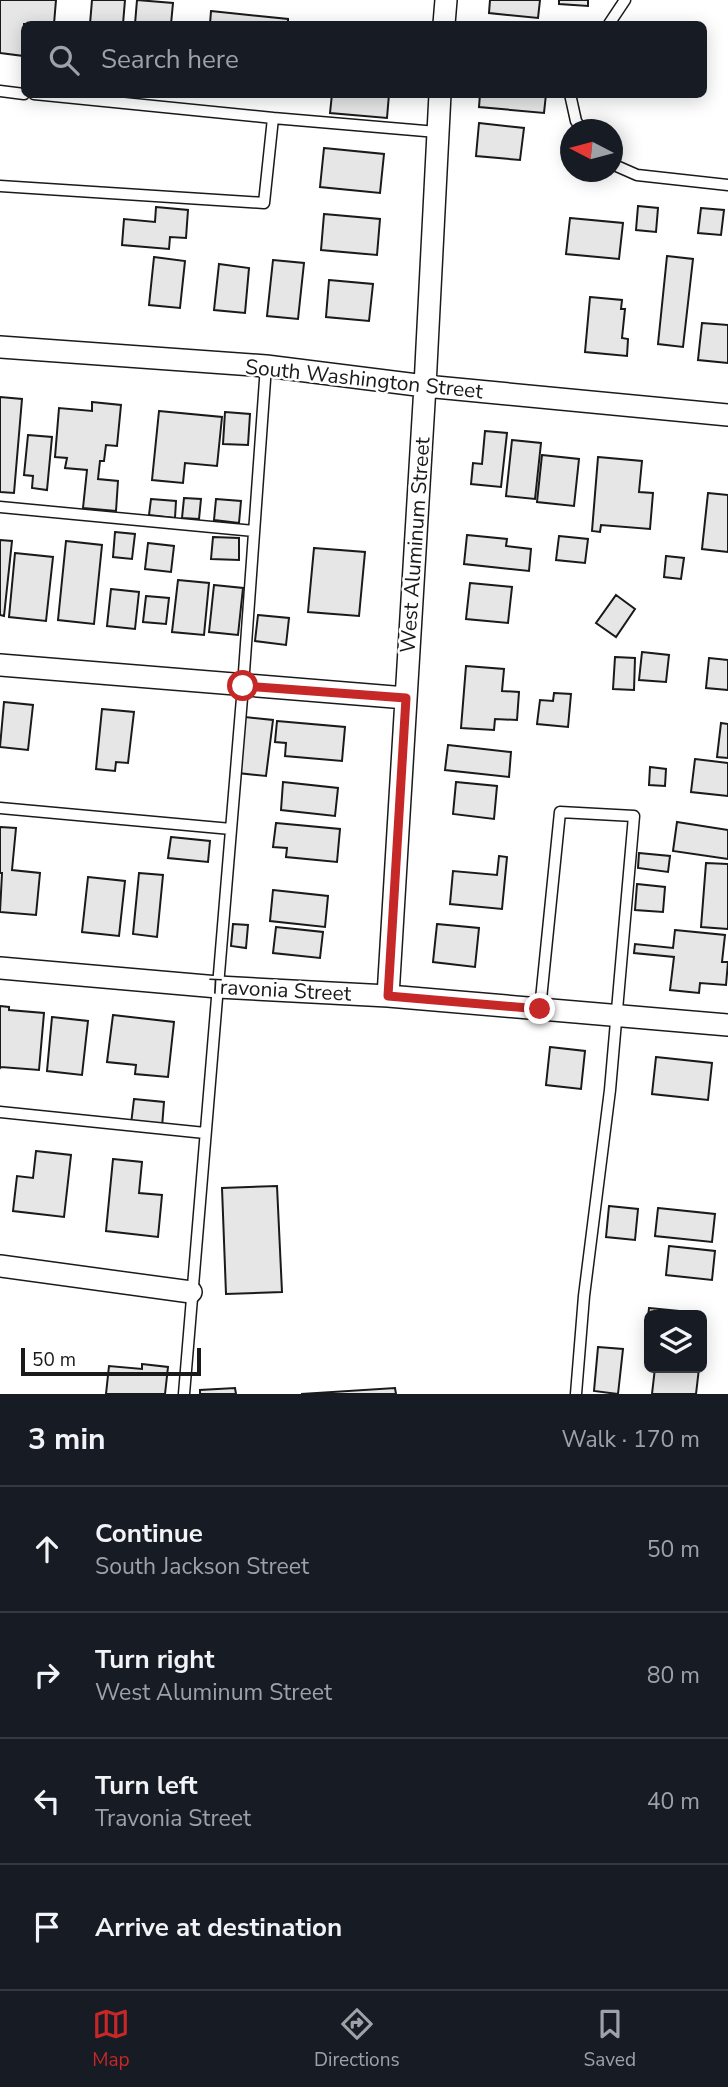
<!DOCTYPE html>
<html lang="en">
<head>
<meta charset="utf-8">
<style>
	:root { --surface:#171b24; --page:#20242c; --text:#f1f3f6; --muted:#9ea1a6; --line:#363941; --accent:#c62828 }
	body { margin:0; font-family:"Nunito Sans",sans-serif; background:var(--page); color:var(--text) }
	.controls { position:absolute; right:21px; bottom:21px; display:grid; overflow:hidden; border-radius:10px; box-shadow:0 4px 18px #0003 }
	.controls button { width:63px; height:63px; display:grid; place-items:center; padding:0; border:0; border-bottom:2px solid var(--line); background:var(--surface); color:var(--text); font:35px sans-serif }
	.compass { position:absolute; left:560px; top:119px; width:63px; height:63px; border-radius:50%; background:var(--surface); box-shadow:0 4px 18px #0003; rotate:276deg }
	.scale { position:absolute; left:21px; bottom:18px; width:180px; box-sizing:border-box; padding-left:7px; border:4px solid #1a1a1a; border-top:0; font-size:19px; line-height:24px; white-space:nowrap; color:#1a1a1a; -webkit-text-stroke:5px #fff; paint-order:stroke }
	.stop { position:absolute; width:21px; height:21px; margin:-16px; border:5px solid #c62828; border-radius:50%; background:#fff }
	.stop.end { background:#c62828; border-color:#fff; box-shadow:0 2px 7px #0008 }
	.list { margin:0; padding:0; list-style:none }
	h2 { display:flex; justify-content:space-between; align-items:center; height:91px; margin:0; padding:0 28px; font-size:30px }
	h2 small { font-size:23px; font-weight:400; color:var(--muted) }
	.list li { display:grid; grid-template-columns:46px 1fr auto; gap:21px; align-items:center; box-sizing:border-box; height:126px; padding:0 28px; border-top:2px solid var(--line) }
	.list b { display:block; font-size:26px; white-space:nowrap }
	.list p { margin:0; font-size:23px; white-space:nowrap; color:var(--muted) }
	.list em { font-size:23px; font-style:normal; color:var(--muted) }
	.icon { flex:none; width:38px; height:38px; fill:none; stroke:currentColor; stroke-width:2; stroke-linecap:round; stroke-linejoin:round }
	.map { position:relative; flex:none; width:728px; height:1394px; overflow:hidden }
	.search { position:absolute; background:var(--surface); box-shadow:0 4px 18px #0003; left:21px; right:21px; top:21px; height:77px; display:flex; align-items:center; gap:18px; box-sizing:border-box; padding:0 24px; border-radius:10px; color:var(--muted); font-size:26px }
	.sheet { height:595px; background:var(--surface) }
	nav { display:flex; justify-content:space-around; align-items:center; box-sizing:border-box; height:98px; border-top:2px solid var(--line); background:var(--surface); font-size:19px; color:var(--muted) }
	nav a { display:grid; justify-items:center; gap:4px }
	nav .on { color:var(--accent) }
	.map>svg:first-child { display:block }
</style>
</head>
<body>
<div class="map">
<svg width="728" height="1394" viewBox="0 0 728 1394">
	<rect width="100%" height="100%" fill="#fff"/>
	<path fill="#e6e6e6" stroke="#1a1a1a" stroke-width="2" d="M 0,0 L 56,0 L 54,24 L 24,24 L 24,56 L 0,53 Z
		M 92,0 L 125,0 L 123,24 L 90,24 Z
		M 137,0 L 173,3 L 171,24 L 135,24 Z
		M 490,0 L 540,0 L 538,18 L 489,13 Z
		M 559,0 L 588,0 L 588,6 L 559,4 Z
		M 211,11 L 288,19 L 288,24 L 210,24 Z
		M 332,94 L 389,94 L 387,118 L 330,113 Z
		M 480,94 L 546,94 L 544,113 L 479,107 Z
		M 479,123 L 524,128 L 520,160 L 476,156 Z
		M 324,148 L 384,154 L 380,193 L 320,187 Z
		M 638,206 L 658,208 L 656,232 L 636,230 Z
		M 156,207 L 188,210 L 186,238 L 170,237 L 169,249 L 122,245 L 124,219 L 155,222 Z
		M 701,208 L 724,210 L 721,235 L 698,233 Z
		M 324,214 L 380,219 L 377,255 L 321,250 Z
		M 570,218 L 623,223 L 619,259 L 566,254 Z
		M 667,256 L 693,259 L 683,347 L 658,344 Z
		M 154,257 L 185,261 L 180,308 L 149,305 Z
		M 273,260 L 304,263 L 298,319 L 267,316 Z
		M 219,264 L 249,268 L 245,313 L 214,310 Z
		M 329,280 L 373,284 L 369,321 L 326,317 Z
		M 590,297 L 622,300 L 621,309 L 625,309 L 622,338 L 628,339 L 627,356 L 585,352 Z
		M 702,323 L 728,325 L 728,363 L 698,360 Z
		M 0,397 L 22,399 L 14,493 L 0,492 Z
		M 92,402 L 121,405 L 117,446 L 106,445 L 104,461 L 100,461 L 98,479 L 118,481 L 116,511 L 83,508 L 87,470 L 65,468 L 67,458 L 55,457 L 59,408 L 92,411 Z
		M 159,411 L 222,417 L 217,466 L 185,463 L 183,483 L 152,480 Z
		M 225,412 L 250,414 L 248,445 L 223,444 Z
		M 485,431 L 507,433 L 501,487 L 471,484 L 473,463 L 482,464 Z
		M 28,435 L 52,437 L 47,490 L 32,488 L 33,476 L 24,475 Z
		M 512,440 L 541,443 L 535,499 L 506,496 Z
		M 542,455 L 579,459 L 574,506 L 537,502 Z
		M 598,457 L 642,461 L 639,492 L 653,493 L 650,529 L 601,525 L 600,532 L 592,531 Z
		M 708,493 L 728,495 L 728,552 L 702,549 Z
		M 184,498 L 201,499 L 199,519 L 182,518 Z
		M 151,499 L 176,501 L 175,518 L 149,515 Z
		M 216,499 L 241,501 L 239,523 L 214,520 Z
		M 115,532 L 135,534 L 132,559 L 113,557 Z
		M 467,535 L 507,539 L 506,546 L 531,549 L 529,571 L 464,564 Z
		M 559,536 L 588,539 L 585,563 L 556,560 Z
		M 213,537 L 239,538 L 239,560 L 211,559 Z
		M 0,540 L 12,541 L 4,616 L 0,615 Z
		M 66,541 L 102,545 L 94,624 L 58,620 Z
		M 148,543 L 174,546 L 171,572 L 145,569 Z
		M 314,548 L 365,552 L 359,616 L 308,612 Z
		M 15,553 L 53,557 L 46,621 L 9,617 Z
		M 666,556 L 684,558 L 681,579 L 664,577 Z
		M 178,580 L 209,583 L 204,635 L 172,632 Z
		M 470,583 L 512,587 L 508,623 L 466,619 Z
		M 214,585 L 243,588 L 238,635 L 209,632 Z
		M 111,589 L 139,592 L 135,629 L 107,626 Z
		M 616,595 L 635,609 L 616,637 L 596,623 Z
		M 146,596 L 169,598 L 166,624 L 143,622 Z
		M 258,615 L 289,618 L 286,645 L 255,641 Z
		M 642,652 L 669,655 L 666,682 L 639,680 Z
		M 615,657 L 635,658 L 634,690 L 613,689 Z
		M 709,658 L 728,660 L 728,690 L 706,688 Z
		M 466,666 L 504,669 L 502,691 L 519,692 L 517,720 L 495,719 L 494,730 L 461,728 Z
		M 554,693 L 571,694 L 568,727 L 537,724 L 540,700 L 553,701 Z
		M 4,702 L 33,705 L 28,750 L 0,747 Z
		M 102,709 L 134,712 L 128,763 L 116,762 L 115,771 L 96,769 Z
		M 245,717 L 273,720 L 266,776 L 238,773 Z
		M 277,721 L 345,727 L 342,761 L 285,756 L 286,743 L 275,742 Z
		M 721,723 L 728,724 L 728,758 L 717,757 Z
		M 448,745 L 511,752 L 509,777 L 445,770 Z
		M 695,759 L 728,763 L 728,796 L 691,792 Z
		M 650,767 L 666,769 L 665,786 L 649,785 Z
		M 283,782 L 338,788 L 335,816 L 281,810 Z
		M 456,782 L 497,786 L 494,819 L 453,814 Z
		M 677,822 L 728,830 L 728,859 L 673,851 Z
		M 276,823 L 340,829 L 337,862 L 286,857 L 287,848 L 273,847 Z
		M 0,827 L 16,828 L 12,870 L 40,873 L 36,915 L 0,912 L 2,873 L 0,873 Z
		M 171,837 L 210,841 L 208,862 L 168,858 Z
		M 639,853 L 670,856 L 668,872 L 638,868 Z
		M 499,856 L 507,857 L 502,909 L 450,904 L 453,871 L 497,875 Z
		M 706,863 L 728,864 L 728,929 L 701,927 Z
		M 139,873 L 163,875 L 157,937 L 133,934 Z
		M 88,877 L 125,881 L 119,936 L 82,932 Z
		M 637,884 L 665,887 L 663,912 L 635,910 Z
		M 273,890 L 328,896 L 325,927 L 270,921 Z
		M 233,924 L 248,925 L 246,948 L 231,946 Z
		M 437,924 L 479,928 L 475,967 L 433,962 Z
		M 276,927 L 323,932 L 320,958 L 273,953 Z
		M 675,930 L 725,935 L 722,962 L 728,962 L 726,985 L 700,983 L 699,993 L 670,990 L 674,957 L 634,953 L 635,944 L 673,948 Z
		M 0,1006 L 9,1007 L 9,1010 L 44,1013 L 39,1070 L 1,1067 L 0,1068 Z
		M 113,1015 L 174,1022 L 168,1077 L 135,1074 L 136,1065 L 107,1062 Z
		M 52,1017 L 88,1021 L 82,1075 L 47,1071 Z
		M 550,1047 L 585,1051 L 581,1089 L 546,1085 Z
		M 656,1057 L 712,1063 L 708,1100 L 652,1094 Z
		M 134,1099 L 164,1102 L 162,1127 L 131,1124 Z
		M 36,1151 L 71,1155 L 64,1217 L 13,1211 L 17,1176 L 33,1178 Z
		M 113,1159 L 142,1162 L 139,1193 L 162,1195 L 158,1237 L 106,1231 Z
		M 277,1186 L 282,1292 L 226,1294 L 222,1188 Z
		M 609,1206 L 638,1209 L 635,1240 L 606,1237 Z
		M 658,1208 L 715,1214 L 712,1242 L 655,1236 Z
		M 669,1246 L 715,1251 L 712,1280 L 666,1275 Z
		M 649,1308 L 699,1313 L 699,1315 L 649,1315 L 649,1338 L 646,1337 Z
		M 598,1347 L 623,1349 L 618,1394 L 594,1391 Z
		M 142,1364 L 168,1367 L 165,1394 L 106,1394 L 109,1366 L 142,1369 Z
		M 655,1368 L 699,1368 L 696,1394 L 652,1394 Z
		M 235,1388 L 236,1394 L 200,1394 L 200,1390 Z
		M 395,1388 L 396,1394 L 301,1394 Z"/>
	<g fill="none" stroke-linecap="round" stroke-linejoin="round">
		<defs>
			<path id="lane" d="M 609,24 L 625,0
				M 0,91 L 24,94
				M 570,94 L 576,121 L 582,130
				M 273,118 L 437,132
				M 612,164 L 637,175 L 728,185
				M 0,186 L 264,203 L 273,118 L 34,94
				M 0,507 L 254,531
				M 0,808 L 231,829
				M 540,1009 L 560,812 L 634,816 L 610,1090 L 584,1296 L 576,1394
				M 0,1112 L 205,1133
				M 184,1394 L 243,686 L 266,366"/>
			<path id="street" d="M 444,24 L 446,0
				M 0,347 L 266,366 L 425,386 L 728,415
				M 0,665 L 406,698
				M 0,968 L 218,987 L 388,996 L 728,1025
				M 388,996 L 425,386 L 440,94
				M 0,1266 L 191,1292"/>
		</defs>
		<use href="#lane" stroke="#1a1a1a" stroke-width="13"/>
		<use href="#street" stroke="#1a1a1a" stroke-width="24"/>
		<use href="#lane" stroke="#fff" stroke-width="10"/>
		<use href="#street" stroke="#fff" stroke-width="21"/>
	</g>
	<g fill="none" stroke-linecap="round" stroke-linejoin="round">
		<path stroke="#c62828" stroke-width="9" d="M 243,686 L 406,698 L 388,996 L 540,1009"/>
	</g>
	<g text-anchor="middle" stroke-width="5" stroke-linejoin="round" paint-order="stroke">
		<g font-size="21" fill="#1a1a1a" stroke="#fff">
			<text transform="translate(364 379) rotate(6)" y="7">South Washington Street</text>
			<text transform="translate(415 545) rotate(-86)" y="7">West Aluminum Street</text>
			<text transform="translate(280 990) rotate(3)" y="7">Travonia Street</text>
		</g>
	</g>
</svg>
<div class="controls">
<button><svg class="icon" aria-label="layers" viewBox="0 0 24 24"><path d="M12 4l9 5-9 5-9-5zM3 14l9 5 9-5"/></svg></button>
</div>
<svg class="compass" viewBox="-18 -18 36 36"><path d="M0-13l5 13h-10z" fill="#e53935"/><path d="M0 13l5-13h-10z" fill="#9ea1a6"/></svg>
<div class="scale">50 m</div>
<div class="stop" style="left:243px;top:686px"></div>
<div class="stop end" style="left:540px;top:1009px"></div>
<div class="search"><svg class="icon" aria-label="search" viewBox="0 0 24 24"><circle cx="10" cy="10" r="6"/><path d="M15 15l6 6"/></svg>Search here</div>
</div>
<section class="sheet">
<h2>3 min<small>Walk · 170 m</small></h2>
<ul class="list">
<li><svg class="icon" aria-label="ahead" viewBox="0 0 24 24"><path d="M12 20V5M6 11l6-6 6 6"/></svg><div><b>Continue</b><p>South Jackson Street</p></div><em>50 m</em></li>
<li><svg class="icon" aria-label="right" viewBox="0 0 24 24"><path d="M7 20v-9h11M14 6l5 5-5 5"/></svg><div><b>Turn right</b><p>West Aluminum Street</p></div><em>80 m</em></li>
<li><svg class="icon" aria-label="left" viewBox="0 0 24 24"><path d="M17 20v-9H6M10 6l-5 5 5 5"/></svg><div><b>Turn left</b><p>Travonia Street</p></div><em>40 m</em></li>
<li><svg class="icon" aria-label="arrive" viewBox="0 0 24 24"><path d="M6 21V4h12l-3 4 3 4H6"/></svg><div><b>Arrive at destination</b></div></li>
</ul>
</section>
<nav>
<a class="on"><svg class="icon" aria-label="map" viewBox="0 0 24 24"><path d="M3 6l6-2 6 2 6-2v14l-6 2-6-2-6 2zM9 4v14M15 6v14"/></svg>Map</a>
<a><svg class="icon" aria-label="directions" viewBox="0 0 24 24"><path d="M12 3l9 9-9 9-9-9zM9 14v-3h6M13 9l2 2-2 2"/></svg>Directions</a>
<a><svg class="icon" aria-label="saved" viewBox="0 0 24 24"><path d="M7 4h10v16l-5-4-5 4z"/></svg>Saved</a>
</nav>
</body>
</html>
